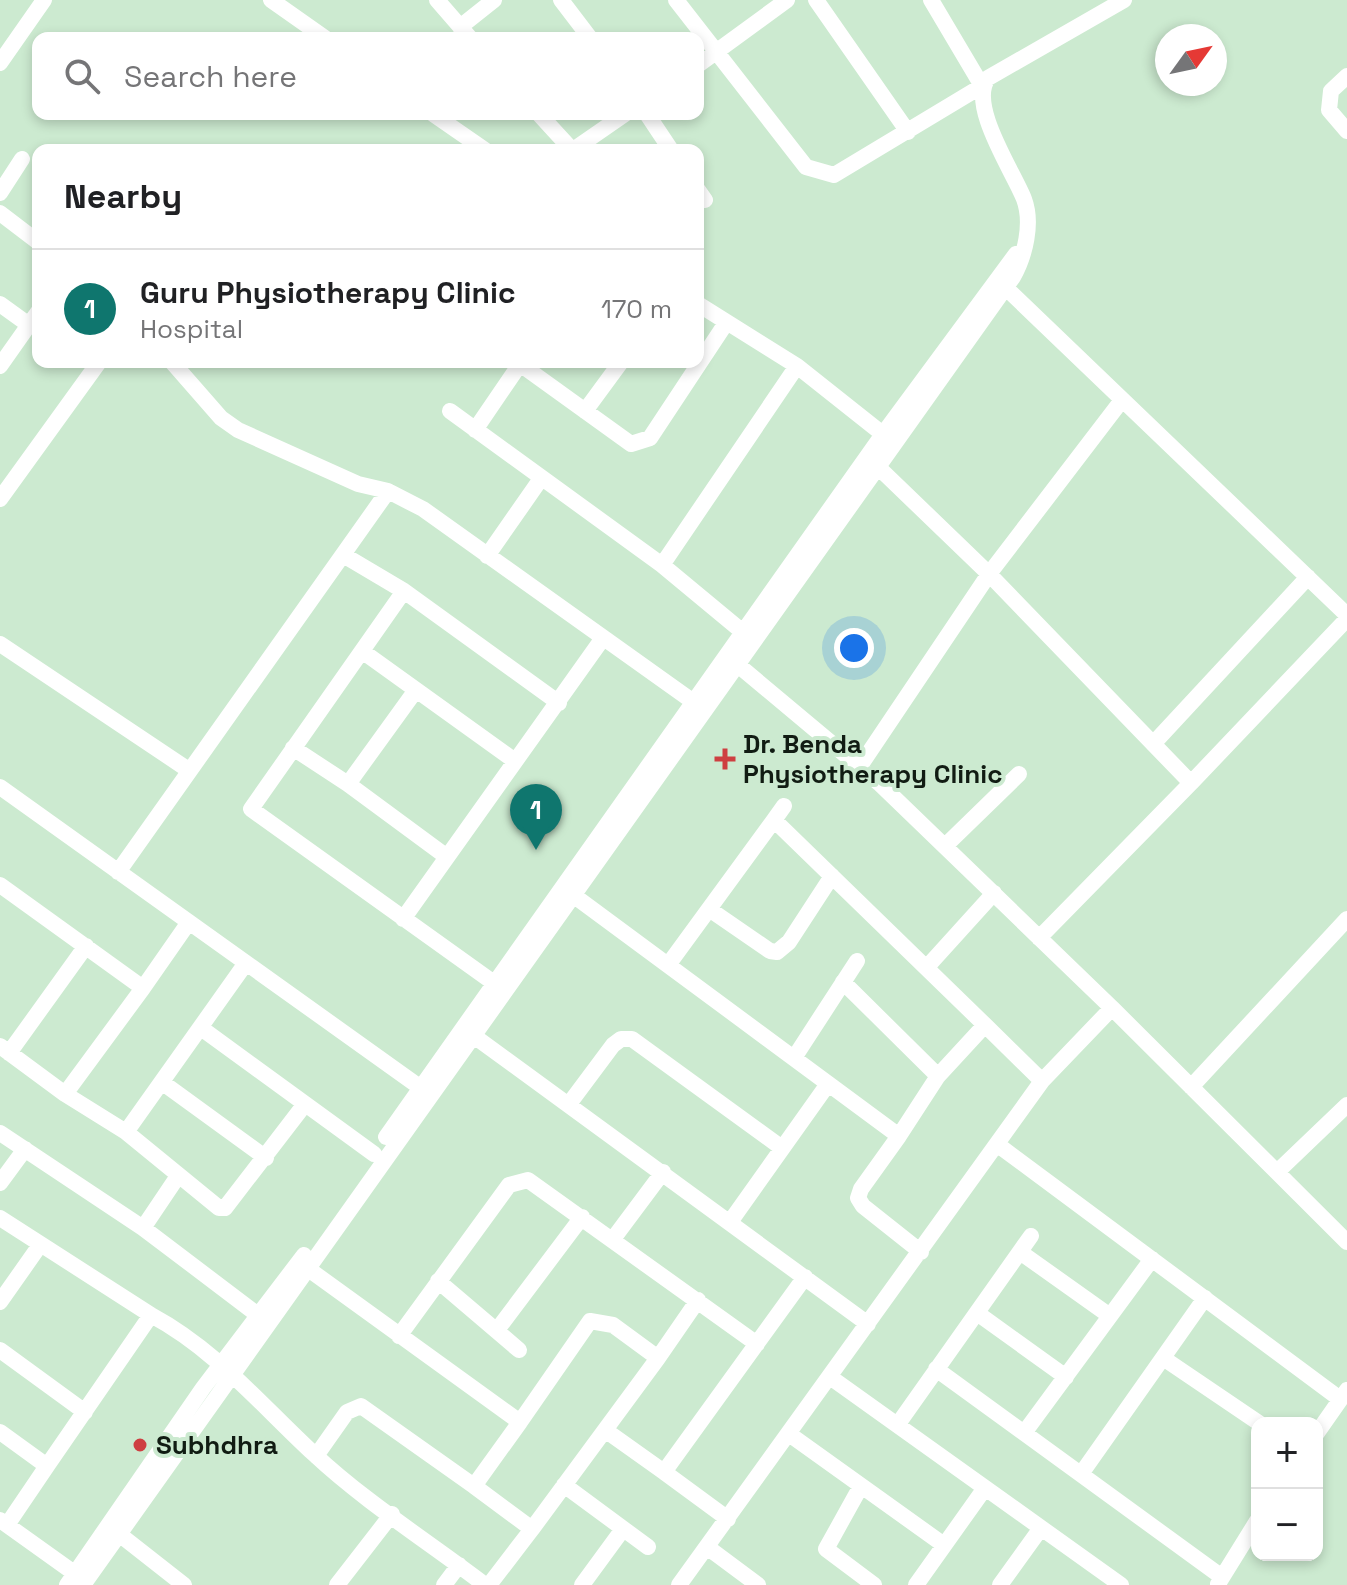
<!DOCTYPE html>
<html lang="en">
<head>
<meta charset="utf-8">
<style>
	:root { --surface:#fff; --page:#f6f6f6; --text:#202124; --muted:#757577; --line:#e0e0e0; --accent:#0f766e }
	body { margin:0; font-family:"Space Grotesk",sans-serif; background:var(--page); color:var(--text) }
	.controls { position:absolute; right:24px; bottom:24px; display:grid; overflow:hidden; border-radius:16px; box-shadow:0 4px 12px #0003 }
	.controls button { width:72px; height:72px; display:grid; place-items:center; padding:0; border:0; border-bottom:2px solid var(--line); background:var(--surface); color:var(--text); font:40px sans-serif }
	.compass { position:absolute; left:1155px; top:24px; width:72px; height:72px; border-radius:50%; background:var(--surface); box-shadow:0 4px 12px #0003; rotate:57deg }
	.you { position:absolute; left:854px; top:648px; width:28px; height:28px; margin:-20px; border:6px solid #fff; border-radius:50%; background:#1a73e8; box-shadow:0 0 0 12px #1a73e833 }
	.badge { display:grid; place-items:center; width:52px; height:52px; border-radius:50%; background:var(--accent); color:#fff; font-size:26px; font-weight:700 }
	.pin { position:absolute; translate:-50% -66px; filter:drop-shadow(0 2px 4px #0008) }
	.pin::after { content:''; position:absolute; top:42px; width:28px; height:24px; background:inherit; clip-path:polygon(0 0,100% 0,50% 100%) }
	.list { margin:0; padding:0; list-style:none }
	h2 { display:flex; justify-content:space-between; align-items:center; height:104px; margin:0; padding:0 32px; font-size:34px }
	h2 small { font-size:26px; font-weight:400; color:var(--muted) }
	.list li { display:grid; grid-template-columns:52px 1fr auto; gap:24px; align-items:center; box-sizing:border-box; height:120px; padding:0 32px; border-top:2px solid var(--line) }
	.list b { display:block; font-size:30px; white-space:nowrap }
	.list p { margin:0; font-size:26px; white-space:nowrap; color:var(--muted) }
	.list em { font-size:26px; font-style:normal; color:var(--muted) }
	.icon { flex:none; width:44px; height:44px; fill:none; stroke:currentColor; stroke-width:2; stroke-linecap:round; stroke-linejoin:round }
	.map { position:relative; flex:none; width:1347px; height:1585px; overflow:hidden }
	.search { position:absolute; background:var(--surface); box-shadow:0 4px 12px #0003; left:32px; top:32px; width:672px; height:88px; display:flex; align-items:center; gap:20px; box-sizing:border-box; padding:0 28px; border-radius:16px; color:var(--muted); font-size:30px }
	.panel { position:absolute; background:var(--surface); box-shadow:0 4px 12px #0003; left:32px; top:144px; width:672px; height:224px; border-radius:16px }
	.map>svg:first-child { display:block }
</style>
</head>
<body>
<div class="map">
<svg width="1347" height="1585" viewBox="0 0 1347 1585">
	<rect width="100%" height="100%" fill="#ccead0"/>
	<g fill="none" stroke-linecap="round" stroke-linejoin="round">
		<path stroke="#fff" stroke-width="16" d="M 271,0 L 325,38
			M 437,0 L 470,38
			M 561,0 L 590,38
			M 676,0 L 806,167 L 834,175 L 982,86 L 931,0
			M 816,0 L 908,132
			M 460,27 L 494,0
			M 0,63 L 44,0
			M 698,65 L 787,0
			M 1347,76 L 1331,91 L 1329,110 L 1347,131
			M 433,114 L 485,150
			M 539,114 L 572,150
			M 647,114 L 671,150
			M 573,150 L 625,114
			M 698,190 L 705,200
			M 0,193 L 22,159
			M 0,213 L 38,242
			M 1006,288 L 1347,615
			M 0,304 L 29,325
			M 698,304 L 797,366 L 889,439
			M 172,362 L 221,418 L 238,430 L 358,484 L 388,491
			M 0,366 L 38,312
			M 450,411 L 662,565 L 744,633
			M 585,411 L 621,362
			M 475,430 L 520,364 L 631,444 L 650,438 L 726,323
			M 879,468 L 989,574 L 1191,783 L 1039,938
			M 0,499 L 99,362
			M 345,556 L 404,591 L 559,703
			M 487,556 L 540,480
			M 662,565 L 797,366
			M 404,591 L 251,809 L 494,983
			M 0,644 L 187,769
			M 362,651 L 515,761
			M 1153,744 L 1308,577
			M 293,748 L 348,784 L 416,690
			M 860,766 L 989,574 L 1122,400
			M 1191,783 L 1347,619
			M 348,784 L 447,857
			M 0,787 L 428,1093
			M 774,820 L 784,806
			M 945,846 L 1019,774
			M 118,872 L 388,491 L 423,509 L 695,703
			M 0,885 L 143,988 L 189,922
			M 573,895 L 899,1136 L 938,1076 L 985,1025 L 1042,1081
			M 709,909 L 770,951 L 777,952 L 789,942 L 832,876
			M 403,919 L 603,638
			M 668,965 L 774,820 L 985,1025
			M 927,967 L 994,893
			M 843,982 L 938,1076
			M 1112,1008 L 1347,1242
			M 201,1028 L 374,1154
			M 467,1031 L 868,1324
			M 0,1046 L 65,1094 L 143,988
			M 9,1053 L 86,946
			M 794,1058 L 857,961
			M 163,1083 L 266,1158
			M 1191,1087 L 1347,919
			M 65,1094 L 126,1132 L 246,963
			M 569,1104 L 613,1045 L 621,1039 L 632,1039 L 782,1148
			M 126,1132 L 219,1208 L 225,1208 L 305,1104
			M 0,1133 L 143,1228 L 258,1315
			M 899,1136 L 861,1189 L 858,1198 L 863,1206 L 921,1252
			M 386,1137 L 883,434 L 1016,254
			M 998,1145 L 1340,1399
			M 1277,1172 L 1347,1105
			M 0,1183 L 25,1149
			M 0,1218 L 151,1315
			M 730,1222 L 828,1084
			M 143,1228 L 178,1176
			M 613,1239 L 663,1172
			M 1020,1252 L 1110,1316
			M 300,1263 L 520,1422 L 590,1321 L 613,1325 L 658,1358 L 698,1300
			M 438,1281 L 519,1350
			M 0,1302 L 40,1245
			M 977,1313 L 1066,1377
			M 497,1330 L 582,1217
			M 399,1336 L 509,1185 L 528,1180 L 757,1344
			M 0,1350 L 85,1412
			M 1163,1358 L 1259,1423
			M 936,1369 L 1222,1577
			M 830,1377 L 1121,1585
			M 520,1422 L 474,1486 L 532,1529 L 658,1358
			M 898,1424 L 1031,1236
			M 605,1430 L 664,1472
			M 0,1432 L 47,1466 L 7,1525
			M 1024,1433 L 1152,1259
			M 1317,1433 L 1347,1390
			M 789,1434 L 944,1545
			M 316,1456 L 347,1412 L 361,1406 L 474,1486
			M 47,1466 L 151,1315 C 216,1350 260,1404 314,1454 C 364,1501 430,1543 485,1585
			M 1081,1474 L 1205,1298
			M 564,1485 L 648,1547
			M 861,1486 L 826,1549 L 874,1585
			M 728,1519 L 664,1472 L 805,1277
			M 0,1520 L 84,1580
			M 119,1534 L 184,1585
			M 707,1547 L 758,1585
			M 1218,1584 L 1257,1521
			M 67,1585 L 203,1388 L 304,1255
			M 83,1585 L 1013,277 C 1025,256 1033,223 1024,199 C 1013,171 968,105 988,78 L 1124,0
			M 337,1585 L 392,1514
			M 444,1585 L 459,1565
			M 489,1585 L 532,1529
			M 582,1585 L 623,1529
			M 679,1585 L 1042,1081 L 1112,1008 L 879,783 L 732,660
			M 916,1585 L 985,1488
			M 1000,1585 L 1041,1528"/>
	</g>
	<g fill="#ce3f41" stroke="#ccead0" stroke-width="3">
		<path d="M721 747h8v8h8v8h-8v8h-8v-8h-8v-8h8z"/>
		<circle cx="140" cy="1445" r="8"/>
	</g>
	<g text-anchor="middle" stroke-width="8" stroke-linejoin="round" paint-order="stroke">
		<g font-size="26" font-weight="bold" fill="#111c13" stroke="#ccead0" text-anchor="start">
			<text x="743" y="753">Dr. Benda<tspan x="743" dy="30">Physiotherapy Clinic</tspan></text>
			<text x="156" y="1454">Subhdhra</text>
		</g>
	</g>
</svg>
<div class="controls">
<button>+</button>
<button>−</button>
</div>
<svg class="compass" viewBox="-18 -18 36 36"><path d="M0-13l5 13h-10z" fill="#e53935"/><path d="M0 13l5-13h-10z" fill="#757577"/></svg>
<div class="you"></div>
<div class="pin badge" style="left:536px;top:850px">1</div>
<div class="search"><svg class="icon" aria-label="search" viewBox="0 0 24 24"><circle cx="10" cy="10" r="6"/><path d="M15 15l6 6"/></svg>Search here</div>
<section class="panel">
<h2>Nearby<small></small></h2>
<ul class="list">
<li><span class="badge">1</span><div><b>Guru Physiotherapy Clinic</b><p>Hospital</p></div><em>170 m</em></li>
</ul>
</section>
</div>
</body>
</html>
